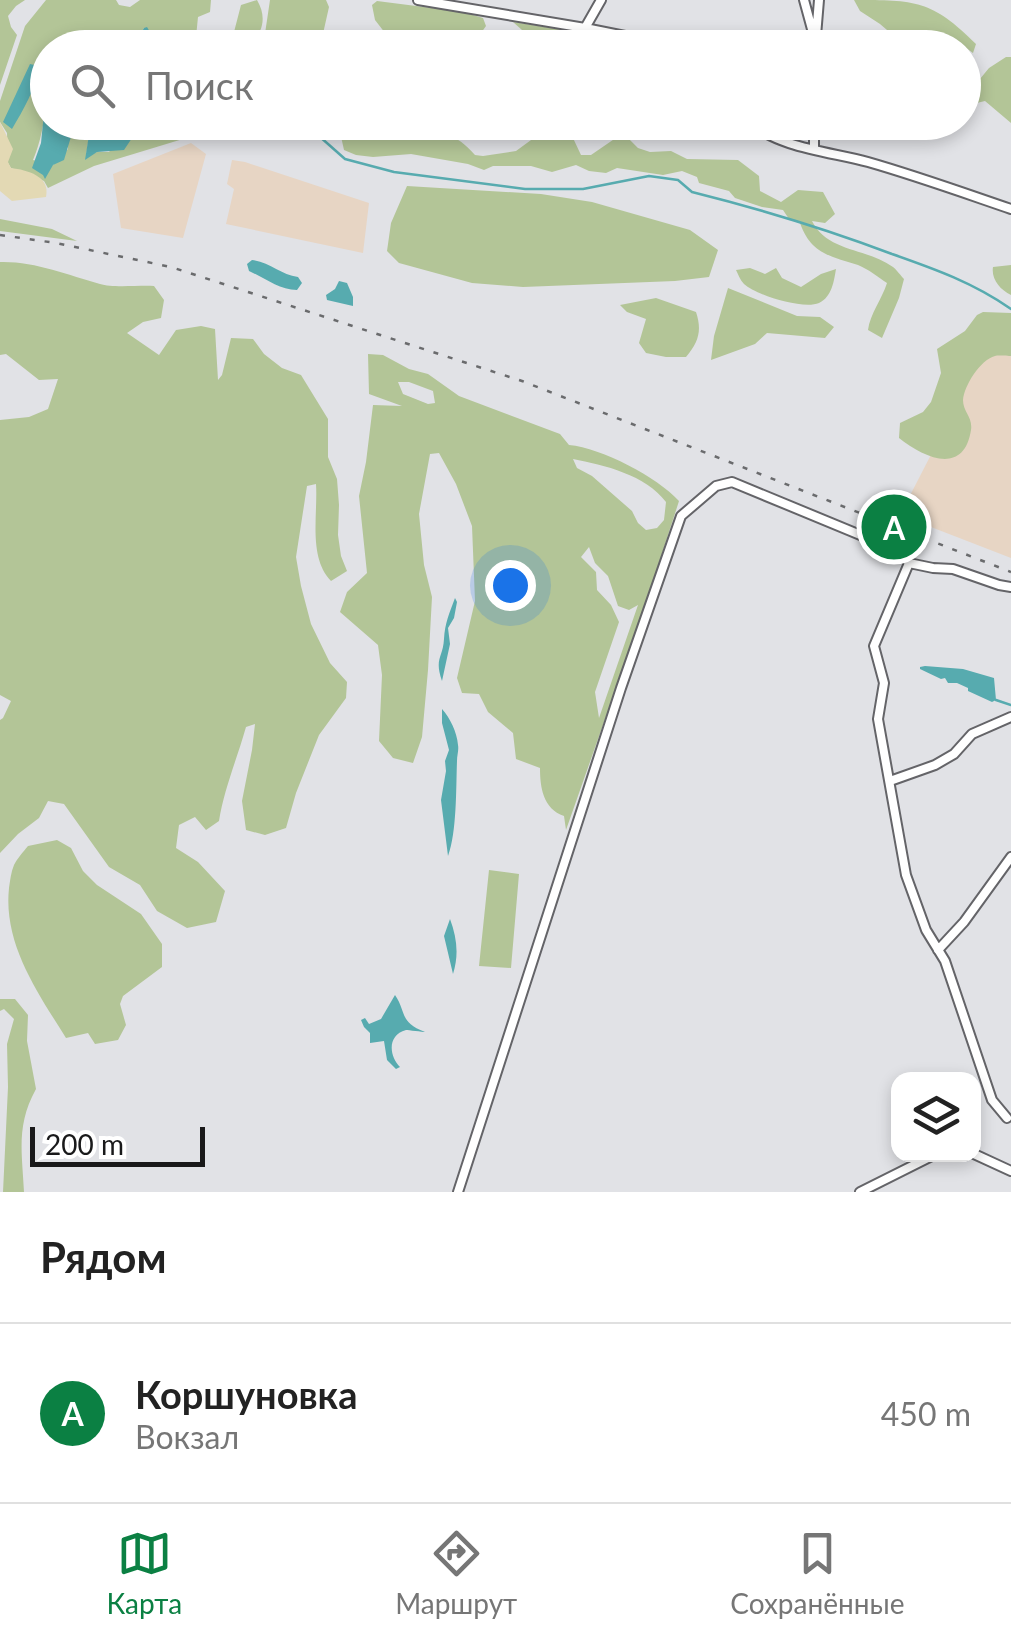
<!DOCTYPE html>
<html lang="ru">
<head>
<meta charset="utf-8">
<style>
	:root { --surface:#fff; --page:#f2f2f2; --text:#222; --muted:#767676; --line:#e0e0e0; --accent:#0b8043 }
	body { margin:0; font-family:Lato,sans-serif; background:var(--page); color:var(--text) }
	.controls { position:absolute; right:30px; bottom:30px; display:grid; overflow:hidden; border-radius:20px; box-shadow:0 5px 15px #0003 }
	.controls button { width:90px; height:90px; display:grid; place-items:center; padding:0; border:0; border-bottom:2px solid var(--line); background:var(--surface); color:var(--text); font:50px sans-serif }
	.scale { position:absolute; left:30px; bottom:25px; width:175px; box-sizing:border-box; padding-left:10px; border:5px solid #19191a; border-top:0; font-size:28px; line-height:35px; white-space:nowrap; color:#19191a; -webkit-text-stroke:8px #fff; paint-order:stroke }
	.you { position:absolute; left:510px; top:585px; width:35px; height:35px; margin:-25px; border:8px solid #fff; border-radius:50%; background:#1a73e8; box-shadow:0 0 0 15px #1a73e833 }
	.badge { display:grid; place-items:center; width:65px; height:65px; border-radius:50%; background:var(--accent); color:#fff; font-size:32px; font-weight:700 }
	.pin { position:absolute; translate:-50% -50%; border:5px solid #fff; box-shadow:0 2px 10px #0006 }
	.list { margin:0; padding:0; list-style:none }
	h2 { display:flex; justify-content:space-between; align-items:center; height:130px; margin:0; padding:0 40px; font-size:42px }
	h2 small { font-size:32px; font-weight:400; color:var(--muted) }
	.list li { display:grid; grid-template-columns:65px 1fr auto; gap:30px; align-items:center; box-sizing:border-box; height:180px; padding:0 40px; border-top:2px solid var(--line) }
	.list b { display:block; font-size:38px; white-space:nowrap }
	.list p { margin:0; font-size:32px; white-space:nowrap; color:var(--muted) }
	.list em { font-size:32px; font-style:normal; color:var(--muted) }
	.icon { flex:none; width:55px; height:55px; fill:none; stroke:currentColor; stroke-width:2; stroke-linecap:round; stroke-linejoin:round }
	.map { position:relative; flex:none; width:1011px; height:1192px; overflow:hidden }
	.search { position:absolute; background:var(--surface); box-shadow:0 5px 15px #0003; left:30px; right:30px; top:30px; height:110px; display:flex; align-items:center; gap:25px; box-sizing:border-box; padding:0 35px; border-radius:55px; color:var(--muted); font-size:38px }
	.sheet { height:310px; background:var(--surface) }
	nav { display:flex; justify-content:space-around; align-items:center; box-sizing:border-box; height:140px; border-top:2px solid var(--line); background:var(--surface); font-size:28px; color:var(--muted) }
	nav a { display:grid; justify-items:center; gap:5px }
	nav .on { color:var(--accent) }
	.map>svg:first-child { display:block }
</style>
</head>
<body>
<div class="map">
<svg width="1011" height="1192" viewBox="0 0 1011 1192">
	<rect width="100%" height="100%" fill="#e1e2e6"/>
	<path fill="#e7d5c4" d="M 191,143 L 206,154 L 183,238 L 121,228 L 113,174 Z
		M 232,160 L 245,162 L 369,203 L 363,253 L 226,224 L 234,189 L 227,184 Z
		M 993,334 L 1011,341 L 1011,558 L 900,515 Z"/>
	<path fill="#b3c597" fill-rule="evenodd" d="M 0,0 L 25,0 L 16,6 L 8,16 L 11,27 L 17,35 L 0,85 Z
		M 46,0 L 116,0 L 119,5 L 130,7 L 140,0 L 211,0 L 210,12 L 198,17 L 195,47 L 160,47 L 161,31 L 150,32 L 144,28 L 133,47 L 95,47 L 93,44 L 95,35 L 77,44 L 80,47 L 48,48 C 47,86 48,125 33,160 L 53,165 L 68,149 L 68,140 L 73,130 L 69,123 L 91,123 L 86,156 L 97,152 L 109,152 L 128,129 L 122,123 L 162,123 L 163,128 L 168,134 L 177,135 L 185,123 L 198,123 L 196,135 L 94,166 L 48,188 L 44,181 L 11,168 L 8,163 L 7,133 L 0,122 L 0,101 L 25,26 Z
		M 257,0 C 267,17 263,31 251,45 L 237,42 L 234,32 L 241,5 Z
		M 270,0 L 326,0 L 329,7 L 320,47 L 263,47 Z
		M 854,0 C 915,0 932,0 976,44 L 973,53 L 954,39 L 923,47 L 907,47 L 880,24 L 860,11 Z
		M 377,1 L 463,12 L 483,18 L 486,26 L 471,47 L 396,47 L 375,20 L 372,5 Z
		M 513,22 L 608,37 L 632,47 L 552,47 L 546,41 L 540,46 Z
		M 1006,57 L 1011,57 L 1011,123 L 985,101 L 964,106 L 964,83 L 975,85 L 989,68 Z
		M 338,123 L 406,123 L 414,132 C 443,133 455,132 475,155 L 483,156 L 516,151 L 542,132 L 562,130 L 573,138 L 581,155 L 591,155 L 623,133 L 638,148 L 650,152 L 671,151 L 687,159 L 738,160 L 759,176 L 760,191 L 781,202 L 798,190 L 823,192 L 835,214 L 825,223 L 812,221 C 827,252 867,248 893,267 C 895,268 902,277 904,279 L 899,298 L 882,338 L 868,330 C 870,314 882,299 887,283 C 878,277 868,269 858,265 C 830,256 811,254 800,223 L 789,219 L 783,210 L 762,207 L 735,198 L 729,191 L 699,183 L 697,177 L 682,171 L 663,175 L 617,168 L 606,173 L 589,171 L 576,165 L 552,172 L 531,166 L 493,166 L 484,170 L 468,164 L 411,154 L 373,157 L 356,155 L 344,150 Z
		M 407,186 L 541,194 L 592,202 L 690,230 L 718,250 L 709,277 L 675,281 L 523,287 L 472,283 L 399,263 L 387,251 L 391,223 Z
		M 0,219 L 52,229 L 77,241 L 0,231 Z
		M 0,262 C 34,261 68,275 100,284 C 112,288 140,285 154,286 L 164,300 L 161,318 L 143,322 L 127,333 L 159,355 L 176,330 L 201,326 L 215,329 L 218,380 L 222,375 L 231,338 L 253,339 L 264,354 L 282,368 L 301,375 L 328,419 L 328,457 L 337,479 L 339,505 L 338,535 L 341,556 L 347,571 L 331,581 C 308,557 318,515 316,484 L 307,486 L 296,557 L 301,586 L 311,624 L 330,663 L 347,682 L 346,698 L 319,735 L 296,793 L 286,828 L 265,835 L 246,830 L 242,801 L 252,750 L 255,724 L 246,727 C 237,759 224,789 219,821 L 206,830 L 195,817 L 179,825 L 176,848 L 198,862 L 225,891 L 216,922 L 187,928 L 157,911 L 140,885 L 109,867 L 64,804 L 48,801 L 39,818 L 18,834 L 0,853 L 0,720 L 3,718 L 11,701 L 0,695 L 0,420 L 29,417 L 48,409 L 58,379 L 39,380 L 6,354 L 0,355 Z
		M 1011,265 L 1011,295 C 1000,290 991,279 993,267 Z
		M 750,268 L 765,274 L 776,268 L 782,278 L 801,287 L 821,274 L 836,269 C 834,281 832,297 819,303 C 803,310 756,295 744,284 C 740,280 738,274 736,270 Z
		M 728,288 L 797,316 L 820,317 L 834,327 L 825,338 L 767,333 L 755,344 L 711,360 L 714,336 Z
		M 656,298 L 696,312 C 702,330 699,342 686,357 L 666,357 L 646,353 L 639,343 L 646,319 L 627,312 L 620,305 Z
		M 983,312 L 1011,313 L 1011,356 C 1008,356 998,355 995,356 C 980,360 964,386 963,400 C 963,412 973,417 971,430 C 964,476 924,458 899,438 L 900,423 L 923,412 L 931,402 L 941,373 L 937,349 L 965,331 L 977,315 Z
		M 368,354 L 383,355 L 409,369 L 428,374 L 459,396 L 560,434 L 569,445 C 602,448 657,477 679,501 L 648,597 L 566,830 L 564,816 C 543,809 540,787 540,768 L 516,759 L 513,733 L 488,712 L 479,694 L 462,693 L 457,678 L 475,601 L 472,526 L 456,484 L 439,453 L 430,454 L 419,514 L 424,565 L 432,597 L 428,670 L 422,737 L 413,763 L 393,758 L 379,741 L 382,675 L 378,645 L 340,612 L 347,592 L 367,573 L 359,496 L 366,462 L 373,405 L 402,406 L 369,394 ZM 398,382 L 409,382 L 433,391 L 435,403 L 428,404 L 403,394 ZM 573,459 C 604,465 646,475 666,502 L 664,520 L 657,528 L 646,530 L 638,523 L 632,511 L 592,476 L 577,468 ZM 589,547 L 595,563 L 608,576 L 618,606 L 629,610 L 638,605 L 599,718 L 595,692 L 619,622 L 611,605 L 597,590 L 596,572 L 581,557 Z
		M 57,840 L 71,848 L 83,871 L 97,885 L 141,914 L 162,944 L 162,967 L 123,996 L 120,1004 L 126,1025 L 118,1040 L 95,1044 L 88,1033 L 66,1038 C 38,993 3,944 9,888 C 10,881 11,872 14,865 C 17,859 23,852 28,846 Z
		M 489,870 L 519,874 L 511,968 L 479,966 Z
		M 0,999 L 15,999 L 28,1015 L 27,1041 L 36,1089 C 16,1125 22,1152 24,1192 L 3,1192 L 8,1087 L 7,1044 L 14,1019 L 4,1009 L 0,1011 Z"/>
	<path fill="#e3d9b4" d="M 0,122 L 13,149 L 8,162 L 11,168 C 27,170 51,176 46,197 L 12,201 L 0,191 Z"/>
	<path fill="#57abaf" d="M 147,27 L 150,32 L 161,31 L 167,35 L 162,37 L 160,47 L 133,47 L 144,28 Z
		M 30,64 L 39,66 C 36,89 23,110 12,129 L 3,122 Z
		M 47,104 L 48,122 L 69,123 L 73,130 L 64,160 L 53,165 L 45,179 L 43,175 L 32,168 L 41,143 L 44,113 Z
		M 91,122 L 122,123 L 132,138 L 124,150 L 97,152 L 85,160 Z
		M 252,260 C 270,262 281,275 298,277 L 302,283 L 297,290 C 279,290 265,278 249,271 L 247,264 Z
		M 339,281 L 347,283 L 353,297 L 353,306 L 327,300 L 326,295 L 335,289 Z
		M 455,598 L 457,602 L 454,618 L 448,628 L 450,644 L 442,681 C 434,658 443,658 444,639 C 445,623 449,614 455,598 Z
		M 925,666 L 963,669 L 994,678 L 996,700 L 992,702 L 968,691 L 968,688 L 957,683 L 948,683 L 945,678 L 941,679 L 920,669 L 920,667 Z
		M 442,709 C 450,718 457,732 458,745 C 459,750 457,755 457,761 C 456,787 457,832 448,856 L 441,800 L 446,771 L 445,761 L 449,750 L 442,723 Z
		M 450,919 C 457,938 459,955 453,974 L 444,936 Z
		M 395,995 C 407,1013 399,1022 425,1032 C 423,1032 408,1030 406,1030 C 387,1035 389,1056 400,1067 L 396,1069 L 387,1060 L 384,1041 L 370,1043 L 370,1033 L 364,1027 L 361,1020 L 365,1018 L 369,1024 L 381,1019 Z"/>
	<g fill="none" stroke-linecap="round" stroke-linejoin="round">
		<path stroke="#57abaf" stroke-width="2.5" d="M 291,122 L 319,136 L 345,159 L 394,172 L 525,189 L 583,189 L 649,176 L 678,180 L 692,192 C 760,209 826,229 892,254 C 935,269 974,283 1011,309
			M 996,700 L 1011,705"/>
		<defs>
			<path id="minor" d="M 418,0 L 585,28 L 640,39 L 664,48
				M 804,0 L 813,33
				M 585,28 L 601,0
				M 815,48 L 819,0
				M 750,122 C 778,148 832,152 868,162 C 917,176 964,193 1011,209
				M 814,149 L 814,122
				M 909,563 L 874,646 L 884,683 L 878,719 L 906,875 L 926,930 L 945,961 L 992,1100 L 1007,1118
				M 890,781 L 935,765 L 954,754 L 972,734 L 1011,717
				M 938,950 L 964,922 L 1011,857
				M 974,1154 L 1011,1171
				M 458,1192 L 621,688 L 681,516 L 716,486 L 732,482 L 899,551 L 909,563 L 933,568 L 953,569 L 999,585 L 1011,587
				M 860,1192 L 936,1154"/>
		</defs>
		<use href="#minor" stroke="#646468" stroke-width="12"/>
		<use href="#minor" stroke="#fff" stroke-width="8"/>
		<path stroke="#6a6b6d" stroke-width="2.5" stroke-dasharray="5 10" stroke-linecap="butt" d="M 0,235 L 56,243 L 171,267 L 522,381 L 1011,572"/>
	</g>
</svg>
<div class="controls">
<button><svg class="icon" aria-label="layers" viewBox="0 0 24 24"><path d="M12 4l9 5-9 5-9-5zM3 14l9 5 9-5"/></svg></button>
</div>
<div class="scale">200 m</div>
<div class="you"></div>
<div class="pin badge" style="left:894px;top:527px">A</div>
<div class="search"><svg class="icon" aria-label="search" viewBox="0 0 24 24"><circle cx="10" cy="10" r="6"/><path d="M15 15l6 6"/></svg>Поиск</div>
</div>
<section class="sheet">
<h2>Рядом<small></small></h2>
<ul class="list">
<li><span class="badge">A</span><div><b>Коршуновка</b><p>Вокзал</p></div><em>450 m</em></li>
</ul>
</section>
<nav>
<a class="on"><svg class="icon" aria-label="map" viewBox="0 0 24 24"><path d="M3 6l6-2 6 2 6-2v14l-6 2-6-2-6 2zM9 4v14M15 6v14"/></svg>Карта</a>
<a><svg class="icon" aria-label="directions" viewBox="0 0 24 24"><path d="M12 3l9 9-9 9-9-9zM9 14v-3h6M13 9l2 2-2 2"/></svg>Маршрут</a>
<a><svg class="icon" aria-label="saved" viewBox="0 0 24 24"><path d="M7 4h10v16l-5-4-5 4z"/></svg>Сохранённые</a>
</nav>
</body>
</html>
